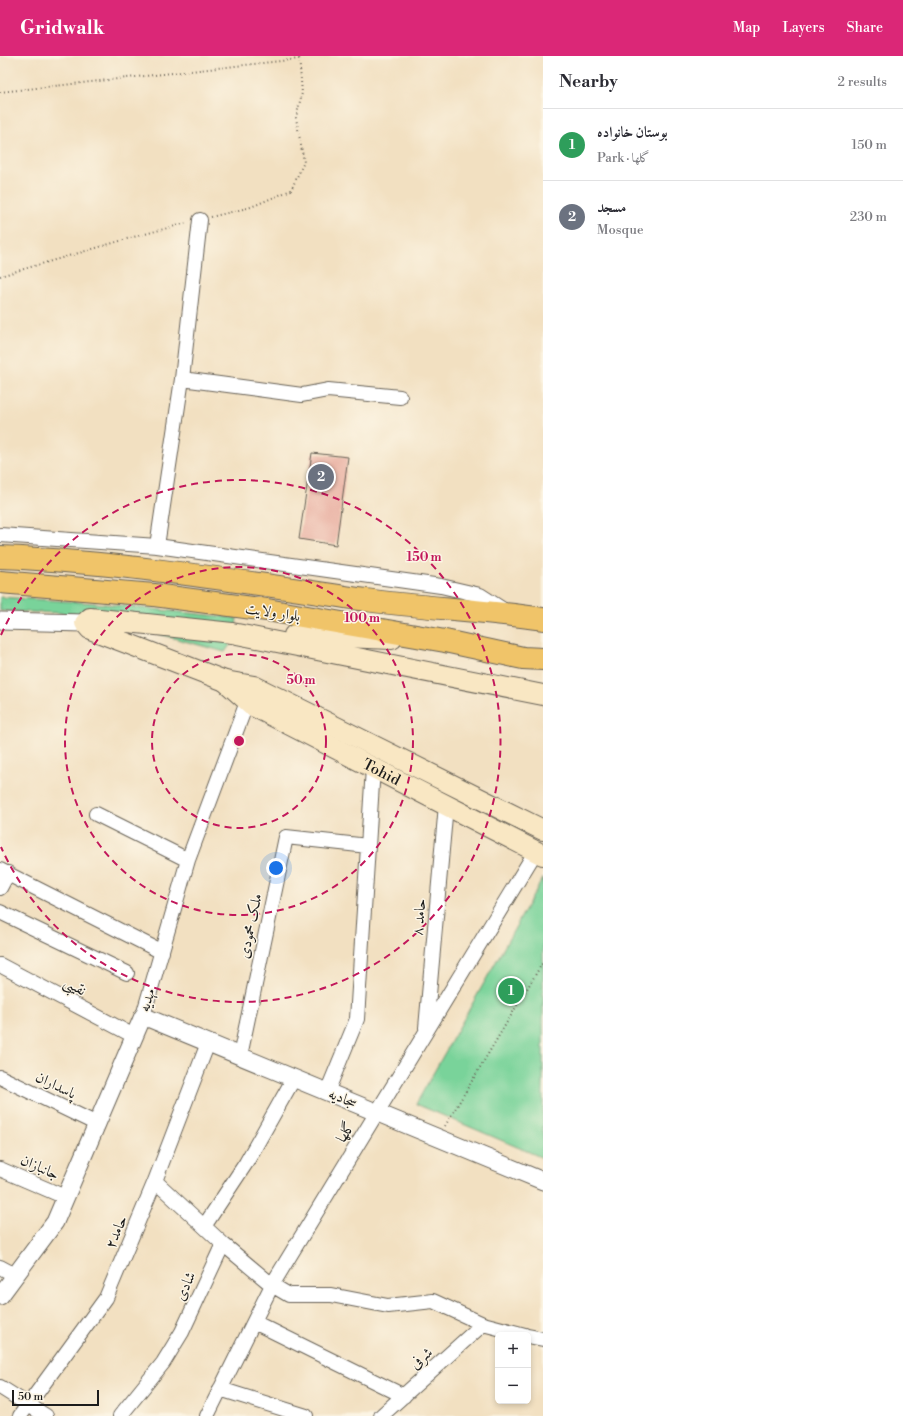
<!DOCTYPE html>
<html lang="en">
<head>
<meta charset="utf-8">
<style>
	:root { --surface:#fff; --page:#f7f7f7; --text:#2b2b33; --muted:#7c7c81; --line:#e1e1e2; --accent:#db2777 }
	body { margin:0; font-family:"Libre Bodoni",Amiri,serif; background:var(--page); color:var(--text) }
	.controls { position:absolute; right:12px; bottom:12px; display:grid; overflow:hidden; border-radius:6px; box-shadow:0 2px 6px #0003 }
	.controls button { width:36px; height:36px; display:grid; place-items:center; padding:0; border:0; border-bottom:1px solid var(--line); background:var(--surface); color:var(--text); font:20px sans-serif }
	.scale { position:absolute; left:12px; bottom:10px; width:87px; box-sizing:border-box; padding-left:4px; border:2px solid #1c1c1c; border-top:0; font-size:11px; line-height:14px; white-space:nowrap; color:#1c1c1c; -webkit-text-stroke:3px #fcf5e5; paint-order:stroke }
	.you { position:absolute; left:276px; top:812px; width:14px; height:14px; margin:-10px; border:3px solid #fff; border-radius:50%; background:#1a73e8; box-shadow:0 0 0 6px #1a73e833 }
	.badge { display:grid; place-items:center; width:26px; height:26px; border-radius:50%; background:var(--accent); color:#fff; font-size:13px; font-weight:700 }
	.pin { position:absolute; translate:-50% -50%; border:2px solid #fff; box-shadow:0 1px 4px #0006 }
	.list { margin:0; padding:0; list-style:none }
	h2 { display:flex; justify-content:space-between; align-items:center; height:52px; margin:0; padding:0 16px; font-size:17px }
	h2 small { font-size:13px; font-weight:400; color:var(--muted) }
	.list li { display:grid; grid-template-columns:26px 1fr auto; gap:12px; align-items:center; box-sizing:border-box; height:72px; padding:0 16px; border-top:1px solid var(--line) }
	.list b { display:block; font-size:15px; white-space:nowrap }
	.list p { margin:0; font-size:13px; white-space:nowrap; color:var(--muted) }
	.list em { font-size:13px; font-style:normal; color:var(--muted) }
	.map { position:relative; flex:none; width:543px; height:1360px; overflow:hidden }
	header { display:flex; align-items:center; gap:24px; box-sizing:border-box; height:56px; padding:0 20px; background:var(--accent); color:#fff }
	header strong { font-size:19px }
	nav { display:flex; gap:22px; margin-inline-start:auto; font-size:14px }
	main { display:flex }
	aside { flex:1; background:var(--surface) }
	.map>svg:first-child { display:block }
</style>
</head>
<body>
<header>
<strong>Gridwalk</strong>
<nav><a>Map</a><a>Layers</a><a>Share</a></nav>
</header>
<main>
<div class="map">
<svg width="543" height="1360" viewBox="0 0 543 1360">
	<rect width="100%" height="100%" fill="#fcf5e5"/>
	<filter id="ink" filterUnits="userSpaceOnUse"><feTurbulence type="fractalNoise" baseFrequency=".025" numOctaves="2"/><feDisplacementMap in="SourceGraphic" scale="8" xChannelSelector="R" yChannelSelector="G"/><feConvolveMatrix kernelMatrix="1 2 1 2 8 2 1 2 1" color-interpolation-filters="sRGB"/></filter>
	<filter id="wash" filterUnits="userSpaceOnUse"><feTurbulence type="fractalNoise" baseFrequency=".012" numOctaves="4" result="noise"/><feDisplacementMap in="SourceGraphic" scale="16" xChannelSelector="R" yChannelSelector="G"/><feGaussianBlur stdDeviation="0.9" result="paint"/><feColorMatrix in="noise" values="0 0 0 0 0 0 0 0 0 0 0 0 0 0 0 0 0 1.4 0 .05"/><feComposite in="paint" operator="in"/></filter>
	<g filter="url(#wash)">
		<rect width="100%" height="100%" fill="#f2e0c1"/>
		<path fill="#79d39a" stroke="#4a785b" d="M 0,541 L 95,547 L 237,562 L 236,571 L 60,557 L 0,555 Z
			M 155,577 L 235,582 L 225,596 Z
			M 543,822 L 543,1102 L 416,1048 Z"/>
		<g id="blocks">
			<path fill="#e7a79a" d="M 312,397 L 348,401 L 336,489 L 299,483 Z"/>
		</g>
	</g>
	<g filter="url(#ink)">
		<use href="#blocks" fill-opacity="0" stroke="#676156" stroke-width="1"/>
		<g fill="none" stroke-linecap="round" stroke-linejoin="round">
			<defs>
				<path id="minor" d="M 200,164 L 182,323 L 157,490 L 441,530 L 480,539 L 505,555
					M 182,323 L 302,339 L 328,334 L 400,341
					M 0,479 L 157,490
					M 96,758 L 188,804
					M 0,814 L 162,896
					M 0,832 L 8,817
					M 0,856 L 127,917
					M 0,909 L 134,980
					M 143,960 L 188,804 L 250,638
					M 426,972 L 446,749
					M 240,1000 L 286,781 L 368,790
					M 0,1021 L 97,1068
					M 327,1036 L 357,963 L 373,712
					M 0,1113 L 65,1141
					M 205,1169 L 246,1107 L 294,1022
					M 223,1188 L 272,1229 L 289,1239 L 331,1239 L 388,1250 L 433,1245 L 483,1268 L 525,1279
					M 0,1211 L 15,1219
					M 254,1266 L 404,1340
					M 528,1280 L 543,1283
					M 0,1331 L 46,1360
					M 220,1333 L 306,1360
					M 20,1360 L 106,1242 L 155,1125 L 208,987
					M 120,1360 L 163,1307 L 182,1276 L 223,1188 L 155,1125
					M 207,1360 L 272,1229 L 536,795
					M 381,1360 L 483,1268"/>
				<path id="tertiary" d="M 0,565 L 85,567
					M 0,1240 L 55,1166 L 143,960 L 543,1125"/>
				<g id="secondary">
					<path d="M 294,579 L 392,583"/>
					<path id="s1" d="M 225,625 L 253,650 L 543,799"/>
					<path d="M 543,639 L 232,577 L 90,562 L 85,567 L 90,573 L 225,625 L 254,630 L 543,774"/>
				</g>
				<path id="primary" d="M 0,501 C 123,506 244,526 366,544 C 425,552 484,554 543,563
					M 0,526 L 154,539 L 267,554 L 445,585 L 523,602 L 543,603"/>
			</defs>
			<use href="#minor" stroke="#676156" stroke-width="16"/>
			<use href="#tertiary" stroke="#676156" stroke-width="19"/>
			<use href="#secondary" stroke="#676156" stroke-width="22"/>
			<use href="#primary" stroke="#676156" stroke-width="24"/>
			<path stroke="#676156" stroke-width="2" stroke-dasharray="1 3" stroke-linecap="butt" d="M 0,36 L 299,3
				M 211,161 L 251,151 L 291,134 L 304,106 L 296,62 L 302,37 L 299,0
				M 0,220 L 137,180 L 187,167
				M 445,1070 L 543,906"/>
			<use href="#minor" stroke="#fff" stroke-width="14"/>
			<use href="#tertiary" stroke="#fff" stroke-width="17"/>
			<use href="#secondary" stroke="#f9e7c3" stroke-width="20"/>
			<use href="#primary" stroke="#f0c469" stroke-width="22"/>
		</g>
	</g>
	<g fill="none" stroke="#c2185b" stroke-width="2" stroke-dasharray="7 5">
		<circle cx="239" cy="685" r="87"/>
		<circle cx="239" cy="685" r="174"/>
		<path d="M1 579A261 261 0 1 1 1 791"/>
	</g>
	<g text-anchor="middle" stroke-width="3" stroke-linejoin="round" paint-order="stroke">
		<g font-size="15" fill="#1c1c1c" stroke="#fcf5e5">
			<text transform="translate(273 556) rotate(9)" y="5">بلوار ولایت</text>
			<text dy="5" stroke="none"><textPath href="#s1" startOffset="182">Tohid</textPath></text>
			<text transform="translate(419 861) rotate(-85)" y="5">حامد ۸</text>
			<text transform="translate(250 870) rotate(-78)" y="5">ملک محمودی</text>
			<text transform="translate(75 930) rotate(28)" y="5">نقیبی</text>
			<text transform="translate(147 944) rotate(-73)" y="5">مهدیه</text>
			<text transform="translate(56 1029) rotate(26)" y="5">پاسداران</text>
			<text transform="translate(343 1042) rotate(22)" y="5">سجادیه</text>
			<text transform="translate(345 1076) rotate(-59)" y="5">گلها</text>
			<text transform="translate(40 1111) rotate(24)" y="5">جانبازان</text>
			<text transform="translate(116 1176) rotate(-67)" y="5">حامد۲</text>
			<text transform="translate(185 1230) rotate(-65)" y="5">شادی</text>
			<text transform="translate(421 1302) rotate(-42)" y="5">شرفی</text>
		</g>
	</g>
	<circle cx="239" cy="685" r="6" fill="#c2185b" stroke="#fcf5e5" stroke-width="2"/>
	<g font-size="12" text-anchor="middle" font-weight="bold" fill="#c2185b" stroke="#fcf5e5" stroke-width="3" stroke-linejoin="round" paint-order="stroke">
		<text x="424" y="505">150 m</text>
		<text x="362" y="566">100 m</text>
		<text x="301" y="628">50 m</text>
	</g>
</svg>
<div class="controls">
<button>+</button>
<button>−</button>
</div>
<div class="scale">50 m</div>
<div class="you"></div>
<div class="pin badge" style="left:511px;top:935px;background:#2e9e5b">1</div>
<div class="pin badge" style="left:321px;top:421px;background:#6b7280">2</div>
</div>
<aside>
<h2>Nearby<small>2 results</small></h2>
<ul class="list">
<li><span class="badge" style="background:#2e9e5b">1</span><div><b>بوستان خانواده</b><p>Park · گلها</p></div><em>150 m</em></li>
<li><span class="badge" style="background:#6b7280">2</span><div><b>مسجد</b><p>Mosque</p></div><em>230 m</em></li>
</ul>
</aside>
</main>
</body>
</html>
